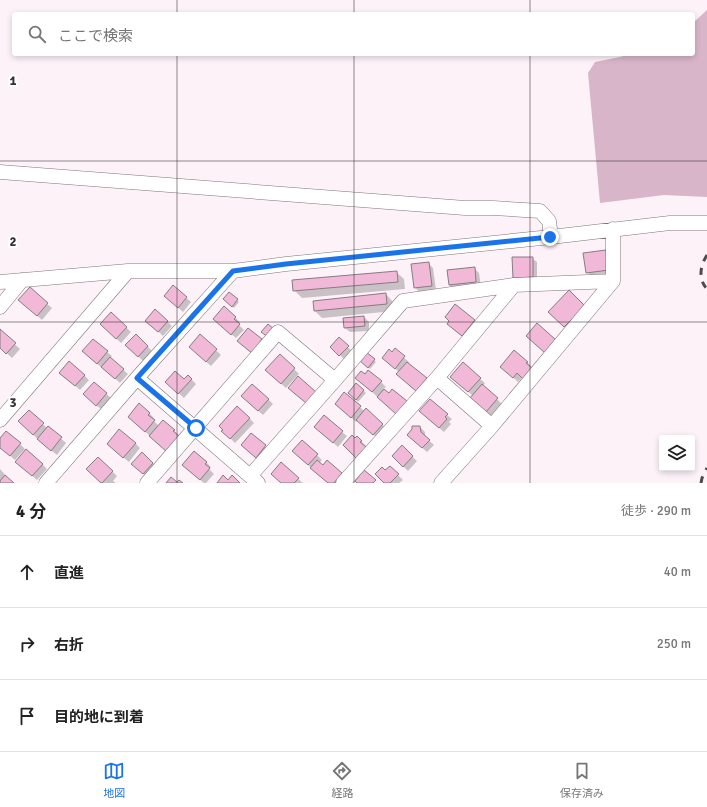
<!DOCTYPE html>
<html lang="ja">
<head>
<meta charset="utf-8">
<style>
	:root { --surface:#fff; --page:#f6f6f6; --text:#222; --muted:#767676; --line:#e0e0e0; --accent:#1a73e8 }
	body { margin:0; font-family:Signika,"Noto Sans JP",sans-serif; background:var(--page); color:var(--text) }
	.controls { position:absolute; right:12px; bottom:12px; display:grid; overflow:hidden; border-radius:4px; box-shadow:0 2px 6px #0003 }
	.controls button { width:36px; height:36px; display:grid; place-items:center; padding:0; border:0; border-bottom:1px solid var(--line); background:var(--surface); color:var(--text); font:20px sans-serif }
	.stop { position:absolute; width:12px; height:12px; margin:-9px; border:3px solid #1a73e8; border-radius:50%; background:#fff }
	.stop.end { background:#1a73e8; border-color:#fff; box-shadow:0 1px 4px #0008 }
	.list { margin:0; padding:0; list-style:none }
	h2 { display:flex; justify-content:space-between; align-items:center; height:52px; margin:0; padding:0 16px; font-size:17px }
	h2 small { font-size:13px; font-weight:400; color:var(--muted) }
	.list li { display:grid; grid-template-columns:26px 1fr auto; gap:12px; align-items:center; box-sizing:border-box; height:72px; padding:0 16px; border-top:1px solid var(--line) }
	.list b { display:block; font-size:15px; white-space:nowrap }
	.list em { font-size:13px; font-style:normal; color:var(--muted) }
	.icon { flex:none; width:22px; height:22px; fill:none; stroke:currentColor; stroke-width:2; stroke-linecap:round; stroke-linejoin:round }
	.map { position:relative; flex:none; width:707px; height:483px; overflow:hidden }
	.search { position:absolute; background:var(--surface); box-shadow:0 2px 6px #0003; left:12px; right:12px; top:12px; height:44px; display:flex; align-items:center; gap:10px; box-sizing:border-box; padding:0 14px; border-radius:4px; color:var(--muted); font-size:15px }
	.sheet { height:268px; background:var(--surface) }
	nav { display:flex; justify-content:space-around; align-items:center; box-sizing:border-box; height:56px; border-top:1px solid var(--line); background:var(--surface); font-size:11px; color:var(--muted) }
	nav a { display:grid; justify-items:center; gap:2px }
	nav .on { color:var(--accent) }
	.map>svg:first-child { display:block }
</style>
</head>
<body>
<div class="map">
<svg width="707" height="483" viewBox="0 0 707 483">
	<rect width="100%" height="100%" fill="#fdf2f8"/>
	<path fill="#d9b5c9" d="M 707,10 L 707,197 L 664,195 L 600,203 L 588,73 L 595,62 L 620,57 L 630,54 L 693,54 L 693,23 Z"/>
	<path fill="#0003" d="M 584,254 L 613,274 L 592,277 L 587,272 Z
		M 532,258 L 537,262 L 537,282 L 519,282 L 514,277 Z
		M 428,263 L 433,268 L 436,290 L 419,292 L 415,287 Z
		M 474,268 L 479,273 L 481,287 L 454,290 L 449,285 Z
		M 396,272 L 404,279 L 405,289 L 302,298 L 294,290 Z
		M 173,286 L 191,302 L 183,312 L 170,300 Z
		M 386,294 L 393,302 L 394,311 L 322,318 L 315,311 Z
		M 224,299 L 237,300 L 239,302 L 234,308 Z
		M 24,304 L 47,304 L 52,308 L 42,320 Z
		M 455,306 L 479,326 L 467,340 L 453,329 Z
		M 225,308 L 240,322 L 238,324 L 244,330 L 236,338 L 219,324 Z
		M 156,311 L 172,326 L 163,336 L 151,325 Z
		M 111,313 L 131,332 L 121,343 L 106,329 Z
		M 364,317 L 369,322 L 369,331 L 350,332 L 345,328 Z
		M 0,331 L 20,349 L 12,358 L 0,347 Z
		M 136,335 L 152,351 L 143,361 L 126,345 Z
		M 200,335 L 221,355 L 211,366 L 195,352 Z
		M 339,339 L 353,352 L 345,360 L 331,347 Z
		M 395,350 L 409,362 L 408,364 L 431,384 L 421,395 L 403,379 L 399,372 L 383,358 L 392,353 Z
		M 107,352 L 112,356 L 110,358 L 128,374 L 120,383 L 103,367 L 102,368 L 88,356 Z
		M 280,355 L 299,374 L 296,377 L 315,393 L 296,377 L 286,388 L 271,375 Z
		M 374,360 L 376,362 L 370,369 L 362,362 Z
		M 527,362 L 532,367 L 518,382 L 506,371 Z
		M 84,375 L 89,380 L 80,390 L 65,377 Z
		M 188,376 L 196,384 L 184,398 L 171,386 L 184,381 Z
		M 480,379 L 485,383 L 483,386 L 502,404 L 491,416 L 476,403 L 473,396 L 456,381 Z
		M 361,382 L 381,382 L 386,387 L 383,389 L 389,394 L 383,402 Z
		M 94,383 L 111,398 L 102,410 L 89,399 Z
		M 357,385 L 366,393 L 358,402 L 349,393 Z
		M 268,399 L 273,404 L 263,415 L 247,401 Z
		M 238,407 L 254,423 L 235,443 L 223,431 Z
		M 360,407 L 365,412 L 366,410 L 387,429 L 378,439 L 358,420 L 356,422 L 341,408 Z
		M 29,411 L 47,428 L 48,427 L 66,443 L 57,455 L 43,444 L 24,426 Z
		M 149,413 L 154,418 L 153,420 L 159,426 L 164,422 L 179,435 L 178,437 L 150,436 L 134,422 Z
		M 447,415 L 452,419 L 449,422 L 451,424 L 444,432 L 425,416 Z
		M 420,427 L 425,432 L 425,437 L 434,445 L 427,452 L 413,440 Z
		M 321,432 L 342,432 L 347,436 L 338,447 Z
		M 251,434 L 270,451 L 261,462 L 242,445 Z
		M 357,437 L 366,446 L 365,448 L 355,439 Z
		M 0,439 L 20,444 L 25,449 L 15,460 L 0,447 Z
		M 135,443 L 140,448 L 129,462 L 113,449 Z
		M 402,447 L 417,461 L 408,471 L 393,456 Z
		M 142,453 L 157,468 L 148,478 L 137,468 Z
		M 317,455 L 322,460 L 319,463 L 323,466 L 327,462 L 346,479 L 343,483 L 328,483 L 298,456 Z
		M 98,458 L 117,476 L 113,481 L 116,483 L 102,483 Z
		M 206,462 L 211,467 L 209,469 L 214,474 L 206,483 L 204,483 L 188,470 Z
		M 42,464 L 47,469 L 37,480 L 22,467 Z
		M 390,467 L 403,480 L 399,483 L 385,483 Z
		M 0,469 L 7,477 L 6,478 L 13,483 L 0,483 Z
		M 298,479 L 303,483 L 282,483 Z"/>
	<path fill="#f1b8d8" stroke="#867c81" d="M 606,250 L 609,270 L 586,273 L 583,253 Z
		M 512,257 L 533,257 L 533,277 L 513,278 Z
		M 429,262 L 432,286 L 414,288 L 411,264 Z
		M 475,267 L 476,282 L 449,285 L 447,270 Z
		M 397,271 L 398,282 L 293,291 L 292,280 Z
		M 173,285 L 187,297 L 178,308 L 164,296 Z
		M 30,287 L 48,303 L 37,316 L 18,300 Z
		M 569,290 L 585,306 L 564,327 L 548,312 Z
		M 229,292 L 238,299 L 232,307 L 223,299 Z
		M 386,293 L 387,304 L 314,311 L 313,301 Z
		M 455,304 L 475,320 L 462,336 L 447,324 L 449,321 L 445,317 Z
		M 224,306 L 236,317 L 234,319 L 240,324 L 231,335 L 213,319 Z
		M 155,309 L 168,321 L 158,332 L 145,321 Z
		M 111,312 L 127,327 L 116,339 L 100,324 Z
		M 364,316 L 365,326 L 344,328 L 343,318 Z
		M 537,323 L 556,340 L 545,353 L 526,336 Z
		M 268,324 L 274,329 L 268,337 L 261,332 Z
		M 248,328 L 262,339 L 260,342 L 262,343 L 253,354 L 237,341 Z
		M 0,329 L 16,343 L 6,354 L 0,348 Z
		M 136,334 L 148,346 L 138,357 L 125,345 Z
		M 200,334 L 217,349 L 206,362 L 189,347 Z
		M 339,337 L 349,346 L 339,356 L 330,347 Z
		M 93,339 L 108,351 L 97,364 L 82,351 Z
		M 395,348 L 405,356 L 395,369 L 382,358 L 389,349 L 392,352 Z
		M 514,350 L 528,362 L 526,363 L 532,368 L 523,379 L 517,373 L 513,378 L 500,367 Z
		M 366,352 L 375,359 L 368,368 L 359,360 Z
		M 280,354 L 295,368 L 281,384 L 265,370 Z
		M 110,357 L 124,369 L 115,379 L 101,367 Z
		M 69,361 L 85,375 L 75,386 L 59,373 Z
		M 407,362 L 427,378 L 416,391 L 396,374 Z
		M 463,362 L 481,378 L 468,392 L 450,377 Z
		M 368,370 L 382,381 L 372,392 L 355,378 L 361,371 L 365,374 Z
		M 175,371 L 184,379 L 188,375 L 192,379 L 178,394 L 165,382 Z
		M 298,376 L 316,392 L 306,403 L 288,388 Z
		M 94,382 L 107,393 L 96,406 L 83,394 Z
		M 356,383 L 364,390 L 356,400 L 348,393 Z
		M 252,384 L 269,399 L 258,411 L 241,396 Z
		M 482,384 L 498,398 L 486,412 L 470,398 Z
		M 384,389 L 389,393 L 392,389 L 407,401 L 396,414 L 377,397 Z
		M 344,392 L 361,406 L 351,418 L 335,404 Z
		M 430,399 L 448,414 L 445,417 L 447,419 L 439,428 L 419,411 Z
		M 139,403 L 150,413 L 148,415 L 155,420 L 145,432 L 128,417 Z
		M 237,406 L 250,418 L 230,439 L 221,431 L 223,430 L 219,426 Z
		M 366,408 L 383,424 L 373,435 L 356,420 Z
		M 29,410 L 44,423 L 33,435 L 18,421 Z
		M 324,415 L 343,431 L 333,443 L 314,427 Z
		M 163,420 L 175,430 L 173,431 L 179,436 L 167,452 L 149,436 Z
		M 48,426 L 62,437 L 51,451 L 37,439 Z
		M 412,426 L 420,426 L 421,432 L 430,440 L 422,448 L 407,435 L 412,429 Z
		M 119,429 L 136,443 L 123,458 L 107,444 Z
		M 6,431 L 21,443 L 10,456 L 0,448 L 0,438 Z
		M 251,433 L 266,445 L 256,458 L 241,445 Z
		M 352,435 L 355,438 L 357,436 L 362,441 L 360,442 L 366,447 L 356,458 L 343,445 Z
		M 302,440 L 318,454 L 308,465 L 292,451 Z
		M 402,445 L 413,456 L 403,467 L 392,456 Z
		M 26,449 L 43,464 L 32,476 L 15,462 Z
		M 194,451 L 207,462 L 205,464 L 210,468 L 200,480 L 182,465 Z
		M 142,452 L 153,463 L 143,474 L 131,464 Z
		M 98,457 L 113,471 L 102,483 L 101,483 L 86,469 Z
		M 317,460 L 323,465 L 327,460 L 342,473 L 334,483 L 328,483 L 310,468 Z
		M 281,462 L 299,478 L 294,483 L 281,483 L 271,474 Z
		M 390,466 L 399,474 L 390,483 L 384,483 L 375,474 L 382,467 L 385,470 Z
		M 364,470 L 376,480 L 373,483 L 357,483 L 355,481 Z
		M 5,475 L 14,483 L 0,483 L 0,481 Z
		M 223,475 L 228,480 L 232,475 L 240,483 L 217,483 Z
		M 171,477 L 177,482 L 179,480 L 183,483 L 166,483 Z"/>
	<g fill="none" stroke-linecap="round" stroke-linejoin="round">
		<defs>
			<path id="minor" d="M 0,172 L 465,208 L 493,208 L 540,211 L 549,221 L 551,237
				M 0,282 L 128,271 L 233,271 L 286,264 L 551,237 L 670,223 L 707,223
				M 0,307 L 22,280
				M 137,378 L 258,483
				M 437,378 L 492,426
				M 0,420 L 128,271
				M 250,476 L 335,380 L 403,301 L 514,285 L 613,281
				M 46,483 L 137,378 L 233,271
				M 147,483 L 278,332 L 335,380
				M 343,483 L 437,378 L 514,285
				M 441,483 L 492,426 L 613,281 L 613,229"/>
		</defs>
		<use href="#minor" stroke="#7e757a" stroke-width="15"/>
		<use href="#minor" stroke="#fff" stroke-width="14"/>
		<path stroke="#4f4a4d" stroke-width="3" stroke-dasharray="7 7" stroke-linecap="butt" d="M 707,255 C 700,266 698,279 707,289
			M 701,483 L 702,478 L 707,468"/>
	</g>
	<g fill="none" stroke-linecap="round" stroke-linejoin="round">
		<path stroke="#1a73e8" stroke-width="5" d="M 196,428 L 137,378 L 233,271 L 286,264 L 550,237"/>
	</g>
	<path fill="none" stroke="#353133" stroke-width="1" stroke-opacity="0.55" d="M 177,0 L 177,14M 354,0 L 354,14M 530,0 L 530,14M 177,54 L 177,483M 354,54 L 354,483M 530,54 L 530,483M 0,161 L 707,161M 0,322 L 707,322"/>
	<g font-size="13" text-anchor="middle" font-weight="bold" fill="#353133" stroke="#fff" stroke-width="4" stroke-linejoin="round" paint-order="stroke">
		<text x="13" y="85">1</text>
		<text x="13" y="246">2</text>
		<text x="13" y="407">3</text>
	</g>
</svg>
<div class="controls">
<button><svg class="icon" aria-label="layers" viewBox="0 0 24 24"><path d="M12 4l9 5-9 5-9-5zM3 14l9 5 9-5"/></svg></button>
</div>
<div class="stop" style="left:196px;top:428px"></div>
<div class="stop end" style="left:550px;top:237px"></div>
<div class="search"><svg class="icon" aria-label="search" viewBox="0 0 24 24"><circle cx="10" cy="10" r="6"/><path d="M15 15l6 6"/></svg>ここで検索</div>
</div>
<section class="sheet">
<h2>4 分<small>徒歩 · 290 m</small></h2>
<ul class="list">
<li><svg class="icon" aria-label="ahead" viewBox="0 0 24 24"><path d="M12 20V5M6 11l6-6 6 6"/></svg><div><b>直進</b></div><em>40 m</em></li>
<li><svg class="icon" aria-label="right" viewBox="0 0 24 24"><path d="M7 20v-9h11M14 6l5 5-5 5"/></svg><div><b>右折</b></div><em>250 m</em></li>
<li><svg class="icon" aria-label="arrive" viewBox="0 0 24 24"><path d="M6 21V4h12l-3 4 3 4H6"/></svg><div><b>目的地に到着</b></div></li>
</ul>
</section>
<nav>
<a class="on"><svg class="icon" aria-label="map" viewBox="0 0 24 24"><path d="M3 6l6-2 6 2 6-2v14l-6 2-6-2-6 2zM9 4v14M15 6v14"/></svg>地図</a>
<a><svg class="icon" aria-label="directions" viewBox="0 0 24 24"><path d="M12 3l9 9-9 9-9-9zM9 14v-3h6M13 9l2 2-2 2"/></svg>経路</a>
<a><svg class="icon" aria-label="saved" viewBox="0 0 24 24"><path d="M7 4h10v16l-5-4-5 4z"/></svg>保存済み</a>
</nav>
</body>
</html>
